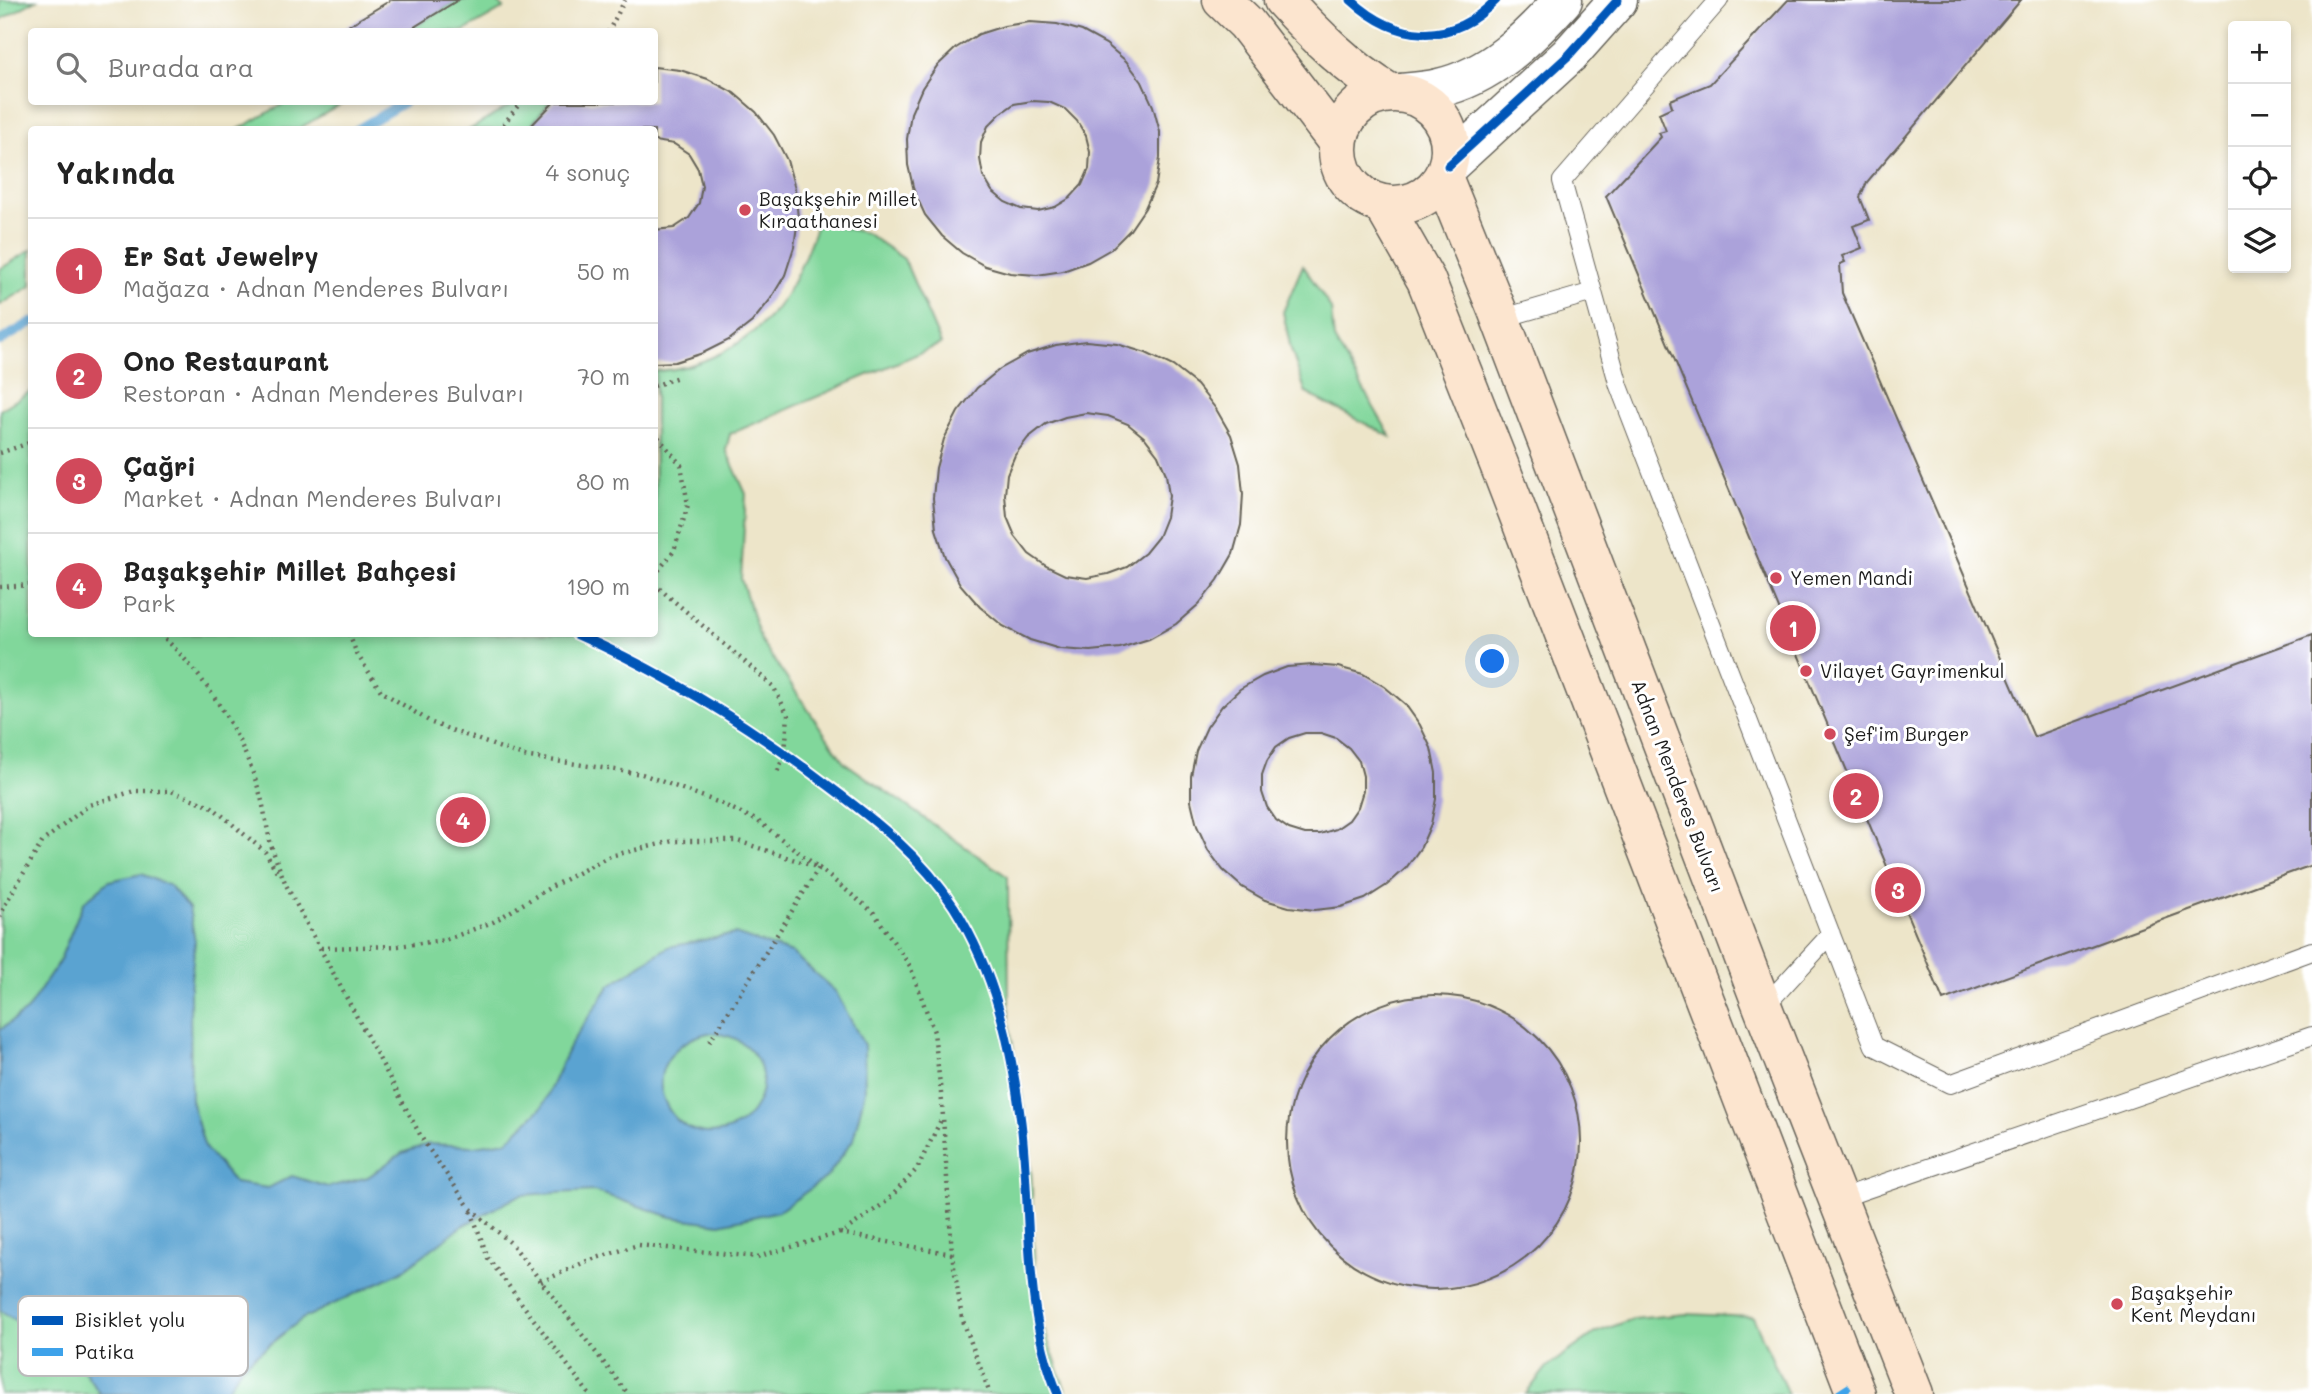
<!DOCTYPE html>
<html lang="tr">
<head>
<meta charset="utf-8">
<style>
	:root { --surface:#fff; --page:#f6f6f6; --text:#222; --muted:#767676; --line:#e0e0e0; --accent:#d1495b }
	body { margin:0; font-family:Mali,sans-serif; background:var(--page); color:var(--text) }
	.controls { position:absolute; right:21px; top:21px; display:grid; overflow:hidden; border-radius:7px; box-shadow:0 4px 10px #0003 }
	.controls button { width:63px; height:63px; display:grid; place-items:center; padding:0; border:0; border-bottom:2px solid var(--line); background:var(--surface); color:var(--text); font:35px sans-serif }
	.you { position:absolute; left:1493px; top:662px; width:24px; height:24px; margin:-18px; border:5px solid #fff; border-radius:50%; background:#1a73e8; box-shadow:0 0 0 10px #1a73e833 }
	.badge { display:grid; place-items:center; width:46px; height:46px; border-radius:50%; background:var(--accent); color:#fff; font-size:23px; font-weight:700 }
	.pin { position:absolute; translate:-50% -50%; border:4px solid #fff; box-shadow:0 2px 7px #0006 }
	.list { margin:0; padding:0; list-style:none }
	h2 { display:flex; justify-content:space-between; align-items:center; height:91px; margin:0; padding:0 28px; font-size:30px }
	h2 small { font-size:23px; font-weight:400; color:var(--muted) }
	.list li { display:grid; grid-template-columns:46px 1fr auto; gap:21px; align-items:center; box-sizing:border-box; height:105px; padding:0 28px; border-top:2px solid var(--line) }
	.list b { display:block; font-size:26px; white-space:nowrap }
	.list p { margin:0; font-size:23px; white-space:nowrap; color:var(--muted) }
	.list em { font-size:23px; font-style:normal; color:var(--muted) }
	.icon { flex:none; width:38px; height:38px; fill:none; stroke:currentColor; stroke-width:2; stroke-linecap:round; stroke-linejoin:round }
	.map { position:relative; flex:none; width:2312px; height:1394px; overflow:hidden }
	.search { position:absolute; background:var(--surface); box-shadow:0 4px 10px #0003; left:28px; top:28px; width:630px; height:77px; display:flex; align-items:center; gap:18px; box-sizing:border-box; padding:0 24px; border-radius:7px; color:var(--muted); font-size:26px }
	.panel { position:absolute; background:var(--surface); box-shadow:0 4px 10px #0003; left:28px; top:126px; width:630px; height:511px; border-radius:7px }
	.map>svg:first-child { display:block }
</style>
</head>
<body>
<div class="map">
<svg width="2312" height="1394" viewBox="0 0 2312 1394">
	<rect width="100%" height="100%" fill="#fff"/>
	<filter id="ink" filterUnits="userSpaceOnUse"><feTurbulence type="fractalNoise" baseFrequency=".0143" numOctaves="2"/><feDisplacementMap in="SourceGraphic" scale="14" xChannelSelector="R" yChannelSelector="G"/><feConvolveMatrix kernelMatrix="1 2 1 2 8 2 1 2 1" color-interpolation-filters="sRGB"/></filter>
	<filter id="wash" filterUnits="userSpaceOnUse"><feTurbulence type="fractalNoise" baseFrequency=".00686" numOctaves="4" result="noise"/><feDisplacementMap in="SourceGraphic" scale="28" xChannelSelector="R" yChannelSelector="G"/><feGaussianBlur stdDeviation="1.57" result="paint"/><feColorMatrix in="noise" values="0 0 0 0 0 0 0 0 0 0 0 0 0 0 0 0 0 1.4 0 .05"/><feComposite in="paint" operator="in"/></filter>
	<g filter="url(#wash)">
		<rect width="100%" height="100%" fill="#ede5c9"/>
		<path fill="#81d79b" stroke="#4e7a5c" stroke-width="2" d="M 0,0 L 36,0 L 0,20 Z
			M 458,0 L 495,0 L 504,8 L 464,31 L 406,32 Z
			M 287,102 L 345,102 L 298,129 L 239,129 Z
			M 516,102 L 550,102 L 528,129 L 469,130 Z
			M 818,222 L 866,233 L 904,259 L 941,344 L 730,434 L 726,450 L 746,494 L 741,579 L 761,641 L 844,762 L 1008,877 L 1009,1023 L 1030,1139 L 1036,1307 L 1067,1394 L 0,1394 L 0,410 L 31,391 L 32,634 L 654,634 L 655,371 C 700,369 747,345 776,309 C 796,284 807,251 818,222 Z
			M 31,250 L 31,286 L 0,305 L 0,269 Z
			M 1303,265 L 1331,309 L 1334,339 L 1391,437 L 1306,393 L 1291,350 L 1283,312 Z
			M 1686,1314 L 1753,1317 L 1788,1394 L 1526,1394 L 1547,1367 L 1595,1333 L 1633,1319 Z"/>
		<path fill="#5aa3d1" stroke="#3b6076" stroke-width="2" fill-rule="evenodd" d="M 141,874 L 170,886 L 189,908 L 195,941 L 190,990 L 191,1100 L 205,1148 L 235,1183 L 268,1188 L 292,1176 L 328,1187 L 368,1177 L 402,1153 L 428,1144 L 474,1146 L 507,1141 L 542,1107 L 570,1045 L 610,985 L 668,947 L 735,934 L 792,953 L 836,992 L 864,1045 L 865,1091 L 853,1140 L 827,1177 L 779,1211 L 720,1224 L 671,1217 L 594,1191 L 520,1195 L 462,1226 L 401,1272 L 302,1319 L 241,1367 L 225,1394 L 100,1394 L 80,1365 L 0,1310 L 0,1030 L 27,1010 L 59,962 L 83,903 L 109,881 ZM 708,1033 C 718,1034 730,1035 739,1041 C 784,1069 759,1135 707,1133 C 689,1132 673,1120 666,1104 C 649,1069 676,1041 708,1033 Z"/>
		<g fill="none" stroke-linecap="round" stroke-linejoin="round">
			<path stroke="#5aa3d1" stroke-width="10" d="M 357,130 L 404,102
				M 0,341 L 32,322"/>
		</g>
		<g id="blocks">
			<path fill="#aba2da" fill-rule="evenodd" d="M 391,0 L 458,0 L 406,32 L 349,32 L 346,27 Z
				M 1788,0 L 2021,0 L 1867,182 L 1860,197 L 1869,220 L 1853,226 L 1862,248 L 1842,256 L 1845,262 L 1840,264 L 1842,293 L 2034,737 L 2312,635 L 2312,865 L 1943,1000 L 1606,196 L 1661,137 L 1659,133 L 1666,131 L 1659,113 L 1672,107 L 1670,100 L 1710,84 Z
				M 1030,22 L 1057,24 L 1082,31 L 1106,44 L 1126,61 L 1142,82 L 1153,106 L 1160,132 L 1160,158 L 1156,184 L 1145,208 L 1130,230 L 1111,249 L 1088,262 L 1063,271 L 1037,275 L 1010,273 L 985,266 L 962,253 L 942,236 L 925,215 L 914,191 L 908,165 L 907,139 L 911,113 L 922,88 L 937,66 L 956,48 L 979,34 L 1004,26 ZM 1032,101 L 1049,102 L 1065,109 L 1077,121 L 1086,136 L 1090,152 L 1089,169 L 1082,185 L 1070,198 L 1055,207 L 1038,211 L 1021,209 L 1005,202 L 992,191 L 983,176 L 980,159 L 981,142 L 988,126 L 1000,114 L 1014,104 Z
				M 654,67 L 680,70 L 708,79 L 734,93 L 756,112 L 774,135 L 787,160 L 795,189 L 798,218 L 794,247 L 785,275 L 770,300 L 752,322 L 729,340 L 703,353 L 675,362 L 654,363 L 654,230 L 674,228 L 689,218 L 699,203 L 702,186 L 698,169 L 689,154 L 674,144 L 654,141 L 654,130 L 527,130 L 554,102 L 654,102 Z
				M 1086,341 L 1117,344 L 1146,353 L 1173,366 L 1197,385 L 1216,409 L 1231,435 L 1240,464 L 1243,494 L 1241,525 L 1233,554 L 1218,580 L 1199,604 L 1176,624 L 1149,639 L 1120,648 L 1090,651 L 1060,649 L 1030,640 L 1003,626 L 980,607 L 960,584 L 945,557 L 936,529 L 933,498 L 936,468 L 944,439 L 958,412 L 977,388 L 1000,369 L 1027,354 L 1056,345 ZM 1086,413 L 1108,416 L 1128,424 L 1145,438 L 1158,455 L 1166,474 L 1169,496 L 1166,517 L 1158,537 L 1145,553 L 1127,567 L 1108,574 L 1087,578 L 1065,575 L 1046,566 L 1029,554 L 1015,536 L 1007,517 L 1005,495 L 1007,474 L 1015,455 L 1028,438 L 1046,424 L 1065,417 Z
				M 1313,665 L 1338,667 L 1363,674 L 1385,687 L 1405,704 L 1420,725 L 1431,748 L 1436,773 L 1436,799 L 1431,824 L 1421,847 L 1406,868 L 1387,885 L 1365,899 L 1341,907 L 1315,910 L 1289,907 L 1265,900 L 1242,887 L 1223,870 L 1208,850 L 1197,826 L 1191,801 L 1191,776 L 1196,751 L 1207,727 L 1222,706 L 1240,689 L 1263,676 L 1287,667 ZM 1305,733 L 1321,733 L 1336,738 L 1349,748 L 1359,761 L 1363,776 L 1363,791 L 1358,807 L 1349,820 L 1336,829 L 1320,834 L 1305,834 L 1289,829 L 1276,820 L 1267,807 L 1262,792 L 1262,775 L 1267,761 L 1276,747 L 1289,738 Z
				M1287 1142a147 147 0 1 1 294 0a147 147 0 1 1-294 0Z"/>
		</g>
	</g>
	<g filter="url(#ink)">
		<use href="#blocks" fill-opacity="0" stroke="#656259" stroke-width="2"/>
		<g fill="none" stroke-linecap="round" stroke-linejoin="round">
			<defs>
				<path id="service" d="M 1719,0 L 1562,181 L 1619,386 L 1874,1046 L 1950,1084 L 2312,951
					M 1500,319 L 1593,292
					M 1763,1008 L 1831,934
					M 1838,1199 L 2312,1036"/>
				<path id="tertiary" d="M 1401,93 C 1413,92 1427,91 1439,88 C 1491,76 1528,39 1563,0
					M 1448,166 L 1569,55 L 1618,0"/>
				<path id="secondary" d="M 1222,0 L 1246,23 L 1338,143
					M 1283,0 C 1315,35 1348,68 1390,93
					M1338 149a56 56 0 1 1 112 0a56 56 0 1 1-112 0Z
					M 1443,177 L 1497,310 L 1763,1008 L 1914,1394
					M 1383,205 L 1426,280 L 1502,472 L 1856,1394"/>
			</defs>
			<use href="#service" stroke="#656259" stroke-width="20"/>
			<use href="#tertiary" stroke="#656259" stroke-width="41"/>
			<use href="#secondary" stroke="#656259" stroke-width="41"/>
			<path stroke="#656259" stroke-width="4.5" stroke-dasharray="2 5" stroke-linecap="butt" d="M 608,32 L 625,0
				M 499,130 L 521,102
				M 654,386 L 678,377
				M 654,432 L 681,465 L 688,505 L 674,551 L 654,576
				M 0,453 L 32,442
				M 654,584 L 773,686 L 788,715 L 785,753 L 776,775
				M 0,587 L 32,585
				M 160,634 C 208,678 242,734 261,797 C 265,813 267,829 271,845 C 275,858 281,872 286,885 L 424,1142 L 470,1208
				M 349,634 L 357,654 L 381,691 L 432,723 L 523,756 L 642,774 L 720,803 L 758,821 L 819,868 L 707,1046
				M 0,917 L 7,901 L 43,841 L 89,805 L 134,791 L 171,791 L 211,806 L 265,852 L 279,875
				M 321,948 L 398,946 L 445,940 L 493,922 L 551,887 L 610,856 L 673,841 L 738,841 L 819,868 L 874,913 L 910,966 L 934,1032 L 942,1102 L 952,1254 L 962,1318 L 990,1394
				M 840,1233 L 952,1254
				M 541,1282 L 587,1261 L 638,1245 L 757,1257 L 843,1232 L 886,1202 L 917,1169 L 941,1120
				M 589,1394 L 488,1258 L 470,1208 L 512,1244 L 628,1394"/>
			<use href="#service" stroke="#fff" stroke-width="18"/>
			<use href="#tertiary" stroke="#fff" stroke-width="38"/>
			<use href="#secondary" stroke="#fce5cf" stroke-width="38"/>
			<path stroke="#3da2ea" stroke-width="7" stroke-dasharray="14 7" stroke-linecap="butt" d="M 1838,1394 L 1852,1385"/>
			<defs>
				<path id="cycleway" d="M 1351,0 C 1397,42 1450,47 1496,0
					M 1448,166 L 1569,55 L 1618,0
					M 576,634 C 666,673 751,727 829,786 C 876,821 922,857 954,907 C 996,974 1011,1045 1021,1122 C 1032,1213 1022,1308 1058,1394"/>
			</defs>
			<use href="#cycleway" stroke="#fff" stroke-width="13"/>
			<use href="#cycleway" stroke="#0057b8" stroke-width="9"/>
		</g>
	</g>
	<g fill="#d1495b" stroke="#fff" stroke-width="2.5">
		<circle cx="745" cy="210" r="7"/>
		<circle cx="1776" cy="578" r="7"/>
		<circle cx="1806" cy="671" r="7"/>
		<circle cx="1830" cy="734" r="7"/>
		<circle cx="2117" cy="1304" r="7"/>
	</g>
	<g text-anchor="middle" stroke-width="6" stroke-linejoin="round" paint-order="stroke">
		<g font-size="19" fill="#1c1c1c" stroke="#fff" text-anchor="start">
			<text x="759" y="206">Başakşehir Millet<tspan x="759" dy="22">Kıraathanesi</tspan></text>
			<text x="1790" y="585">Yemen Mandi</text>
			<text x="1820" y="678">Vilayet Gayrimenkul</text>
			<text x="1844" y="741">Şef'im Burger</text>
			<text x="2131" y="1300">Başakşehir<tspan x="2131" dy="22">Kent Meydanı</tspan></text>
		</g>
		<g font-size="19" fill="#1c1c1c" stroke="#fff">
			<text transform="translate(1678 786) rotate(69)" y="7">Adnan Menderes Bulvarı</text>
		</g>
	</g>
	<rect x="18" y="1296" width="230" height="80" rx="10" fill="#fff" stroke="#bbb" stroke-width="2"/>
	<rect x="32" y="1316" width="31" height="9" fill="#0057b8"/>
	<rect x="32" y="1348" width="31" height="8" fill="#3da2ea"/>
	<g font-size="19" fill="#1c1c1c">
		<text x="75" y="1327">Bisiklet yolu</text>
		<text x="75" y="1359">Patika</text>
	</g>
</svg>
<div class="controls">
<button>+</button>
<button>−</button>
<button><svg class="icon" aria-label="locate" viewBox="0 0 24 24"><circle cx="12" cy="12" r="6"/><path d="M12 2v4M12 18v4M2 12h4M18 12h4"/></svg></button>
<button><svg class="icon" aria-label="layers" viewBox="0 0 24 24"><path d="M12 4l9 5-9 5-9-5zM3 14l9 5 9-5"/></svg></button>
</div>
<div class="you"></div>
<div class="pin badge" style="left:1793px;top:628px">1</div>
<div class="pin badge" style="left:1856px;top:796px">2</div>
<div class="pin badge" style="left:1898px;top:890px">3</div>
<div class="pin badge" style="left:463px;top:820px">4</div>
<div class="search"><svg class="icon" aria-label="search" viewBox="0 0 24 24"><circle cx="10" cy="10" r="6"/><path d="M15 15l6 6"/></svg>Burada ara</div>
<section class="panel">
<h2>Yakında<small>4 sonuç</small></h2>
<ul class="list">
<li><span class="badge">1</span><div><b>Er Sat Jewelry</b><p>Mağaza · Adnan Menderes Bulvarı</p></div><em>50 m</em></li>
<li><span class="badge">2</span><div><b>Ono Restaurant</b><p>Restoran · Adnan Menderes Bulvarı</p></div><em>70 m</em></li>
<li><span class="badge">3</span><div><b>Çağri</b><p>Market · Adnan Menderes Bulvarı</p></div><em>80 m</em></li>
<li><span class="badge">4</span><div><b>Başakşehir Millet Bahçesi</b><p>Park</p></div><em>190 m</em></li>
</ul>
</section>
</div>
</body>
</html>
